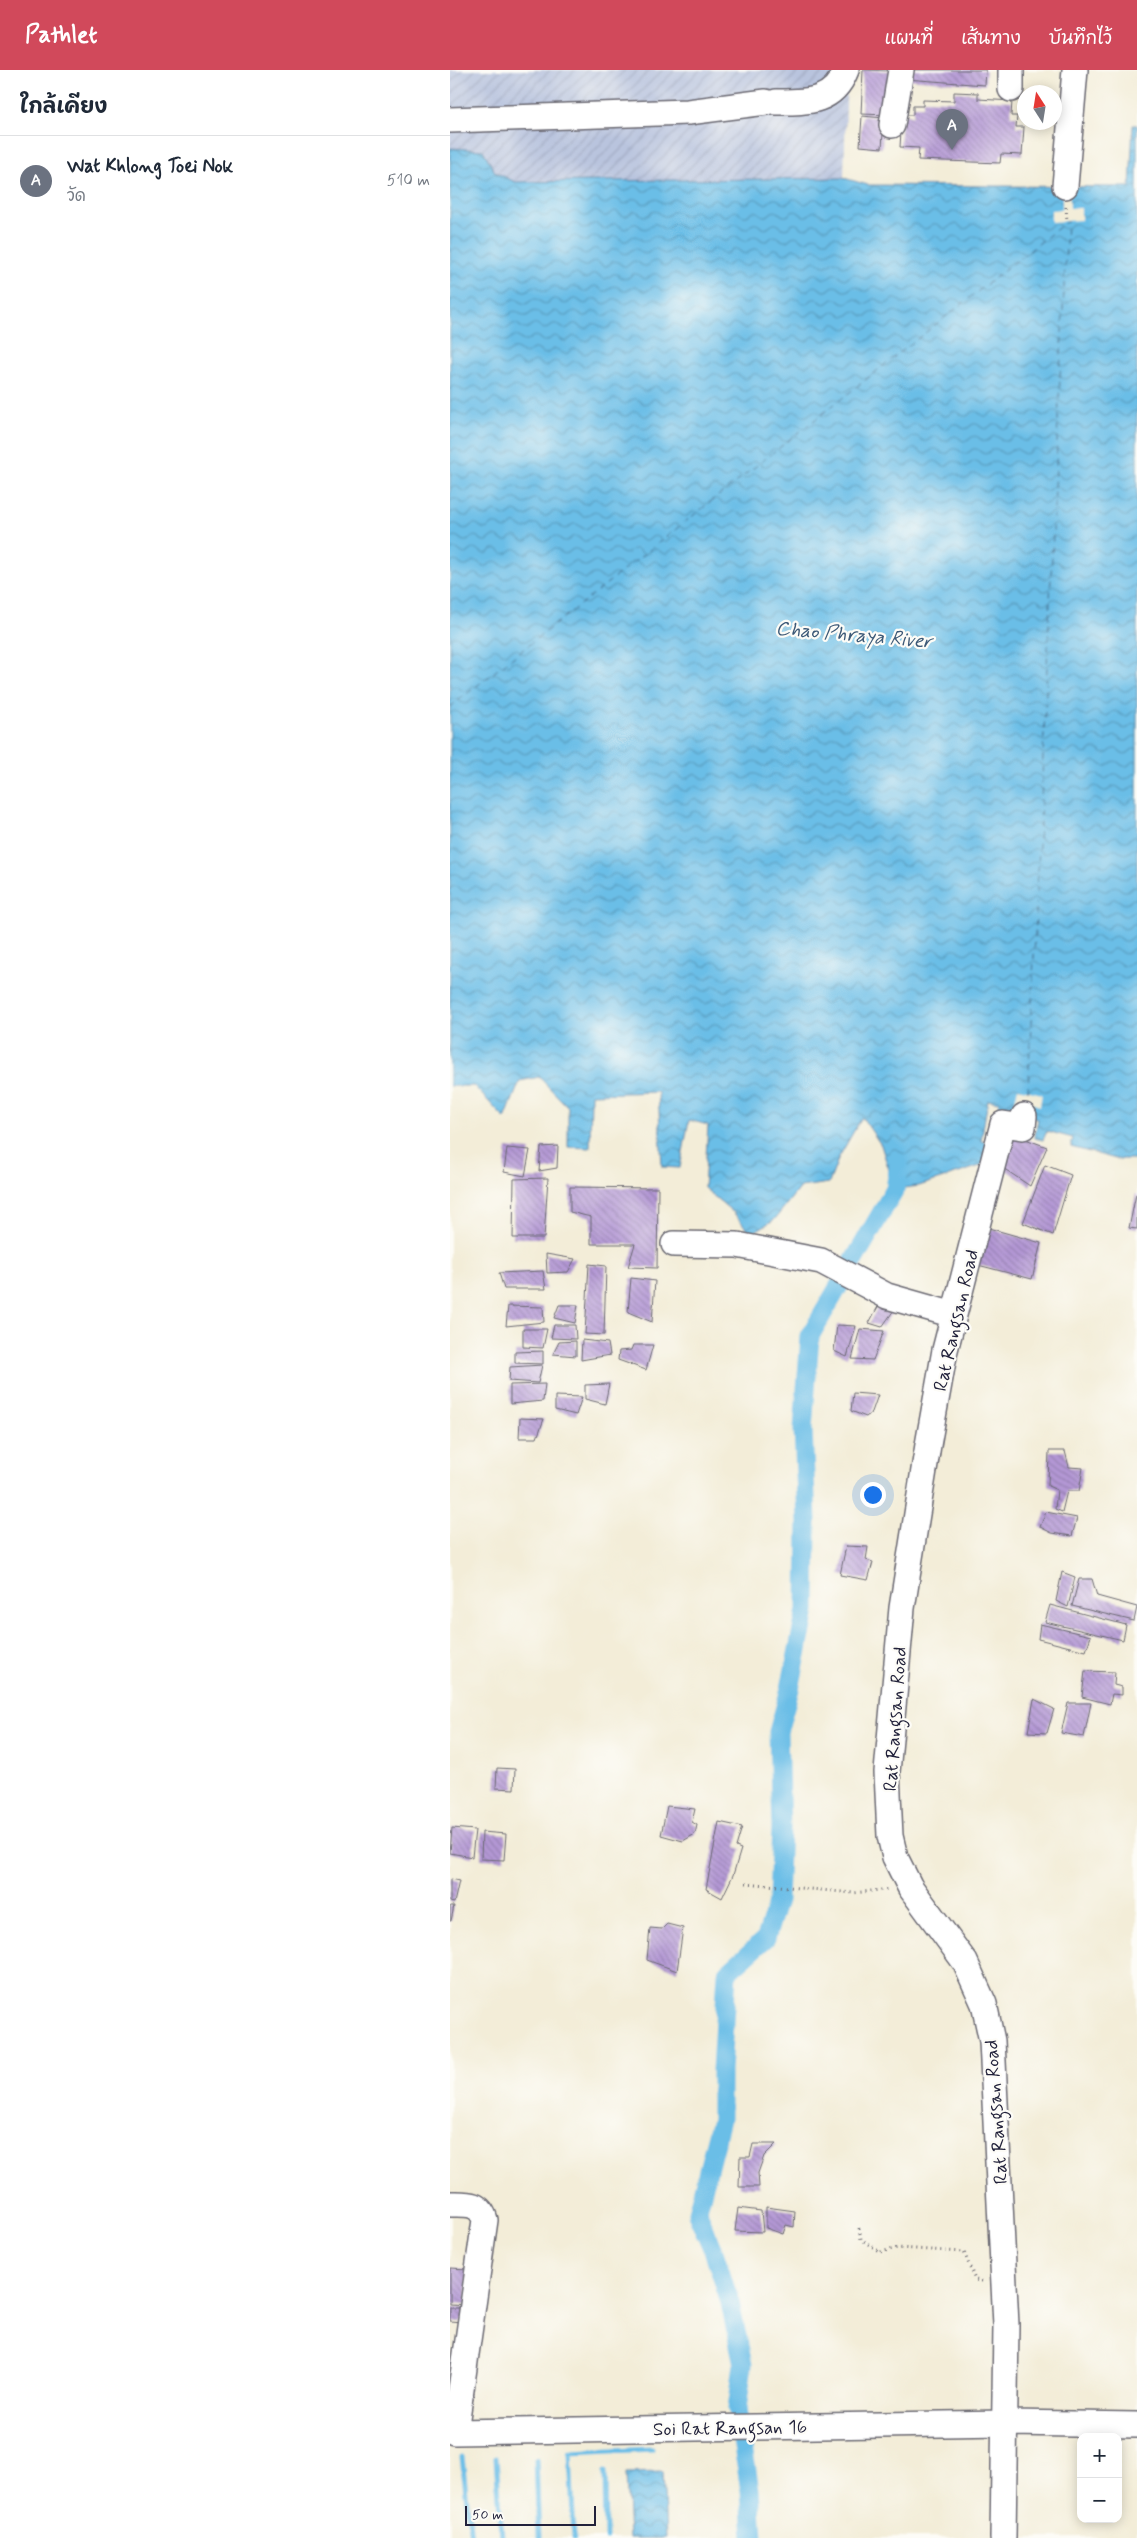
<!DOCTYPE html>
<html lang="th">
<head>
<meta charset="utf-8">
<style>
	:root { --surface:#fff; --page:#f2f2f3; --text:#1f2937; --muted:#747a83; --line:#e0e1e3; --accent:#d1495b }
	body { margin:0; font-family:Mynerve,"Playpen Sans Thai",sans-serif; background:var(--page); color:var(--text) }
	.controls { position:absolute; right:15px; bottom:15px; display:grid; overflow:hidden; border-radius:10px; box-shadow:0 2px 12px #0003 }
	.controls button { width:45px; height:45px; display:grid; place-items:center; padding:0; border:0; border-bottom:1px solid var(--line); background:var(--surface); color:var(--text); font:25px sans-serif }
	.compass { position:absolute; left:567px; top:15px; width:45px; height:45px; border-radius:50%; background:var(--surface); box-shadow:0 2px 12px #0003; rotate:348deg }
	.scale { position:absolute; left:15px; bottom:12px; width:131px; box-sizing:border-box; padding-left:5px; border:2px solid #22223b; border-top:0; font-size:14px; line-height:18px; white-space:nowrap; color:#22223b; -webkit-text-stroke:4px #fdfcf7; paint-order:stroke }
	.you { position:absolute; left:422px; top:1424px; width:18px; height:18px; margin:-12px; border:4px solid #fff; border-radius:50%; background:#1a73e8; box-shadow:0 0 0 8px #1a73e833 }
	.badge { display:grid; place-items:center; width:32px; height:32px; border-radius:50%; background:var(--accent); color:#fff; font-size:16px; font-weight:700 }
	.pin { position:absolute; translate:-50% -41px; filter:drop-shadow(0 1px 2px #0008) }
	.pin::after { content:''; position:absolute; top:26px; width:18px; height:15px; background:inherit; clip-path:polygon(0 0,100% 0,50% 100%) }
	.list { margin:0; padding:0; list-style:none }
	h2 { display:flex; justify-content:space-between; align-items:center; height:65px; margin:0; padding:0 20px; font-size:21px }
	h2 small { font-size:16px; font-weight:400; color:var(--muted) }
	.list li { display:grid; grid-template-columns:32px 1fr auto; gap:15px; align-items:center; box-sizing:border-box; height:90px; padding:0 20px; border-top:1px solid var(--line) }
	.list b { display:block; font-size:19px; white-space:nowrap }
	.list p { margin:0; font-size:16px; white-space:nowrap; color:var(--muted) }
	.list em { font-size:16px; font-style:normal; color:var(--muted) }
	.map { position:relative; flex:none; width:687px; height:2468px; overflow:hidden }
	header { display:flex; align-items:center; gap:30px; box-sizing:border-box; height:70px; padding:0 25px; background:var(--accent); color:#fff }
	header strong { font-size:24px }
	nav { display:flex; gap:28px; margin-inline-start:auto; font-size:18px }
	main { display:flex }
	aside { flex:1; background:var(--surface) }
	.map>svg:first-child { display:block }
</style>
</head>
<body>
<header>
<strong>Pathlet</strong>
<nav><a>แผนที่</a><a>เส้นทาง</a><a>บันทึกไว้</a></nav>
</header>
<main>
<aside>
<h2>ใกล้เคียง<small></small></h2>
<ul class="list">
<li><span class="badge" style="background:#6b7280">A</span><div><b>Wat Khlong Toei Nok</b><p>วัด</p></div><em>510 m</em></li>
</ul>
</aside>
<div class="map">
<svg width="687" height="2468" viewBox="0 0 687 2468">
	<defs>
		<pattern id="industrial-furrows" width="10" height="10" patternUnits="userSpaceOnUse" patternTransform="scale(1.25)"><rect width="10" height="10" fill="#b9c4de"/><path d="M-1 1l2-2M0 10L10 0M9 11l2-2" fill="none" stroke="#9fa8bf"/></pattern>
		<pattern id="water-waves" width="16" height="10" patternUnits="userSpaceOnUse" patternTransform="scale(1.25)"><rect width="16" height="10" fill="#6bbee7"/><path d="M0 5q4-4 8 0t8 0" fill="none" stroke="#589abc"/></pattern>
		<pattern id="building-back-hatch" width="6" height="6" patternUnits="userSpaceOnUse" patternTransform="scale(1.25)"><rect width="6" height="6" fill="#b498d5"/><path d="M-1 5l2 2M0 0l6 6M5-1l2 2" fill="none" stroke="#927cae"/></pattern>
	</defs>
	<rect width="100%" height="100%" fill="#fdfcf7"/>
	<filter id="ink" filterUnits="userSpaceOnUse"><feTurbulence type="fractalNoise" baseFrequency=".02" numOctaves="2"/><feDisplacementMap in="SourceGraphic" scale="10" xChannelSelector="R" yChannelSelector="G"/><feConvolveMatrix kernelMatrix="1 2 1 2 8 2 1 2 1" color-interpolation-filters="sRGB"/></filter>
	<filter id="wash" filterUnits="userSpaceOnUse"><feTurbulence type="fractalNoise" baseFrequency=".0096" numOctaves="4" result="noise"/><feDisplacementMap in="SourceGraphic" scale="20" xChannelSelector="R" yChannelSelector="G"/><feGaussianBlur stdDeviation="1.12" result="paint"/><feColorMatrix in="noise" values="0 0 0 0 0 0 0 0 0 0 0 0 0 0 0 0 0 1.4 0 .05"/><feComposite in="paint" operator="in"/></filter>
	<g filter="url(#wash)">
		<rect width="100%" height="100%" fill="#f3edd8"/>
		<path fill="url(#industrial-furrows)" d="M 0,0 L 397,0 L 394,108 L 65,112 L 0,117 Z"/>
		<path fill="url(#water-waves)" stroke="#467091" d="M 683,55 L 687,55 L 687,1089 L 666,1089 L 621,1077 L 623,1068 L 597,1061 L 593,1070 L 584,1068 L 588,1049 L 548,1042 L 549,1032 L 538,1030 L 531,1071 L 538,1073 L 533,1095 L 469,1116 L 445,1119 L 431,1075 L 412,1047 L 389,1087 L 379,1113 L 350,1117 L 325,1149 L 301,1164 L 284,1143 L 254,1118 L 258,1055 L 239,1050 L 230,1098 L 212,1097 L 208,1022 L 141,1024 L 140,1078 L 118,1077 L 118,1037 L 89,1007 L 70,1011 L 55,1049 L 24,1016 L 0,1016 L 0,78 L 33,80 L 45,102 L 65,112 L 394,108 L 418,115 L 680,117 Z
			M 213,2402 L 216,2468 L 179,2468 L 176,2403 Z"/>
		<path fill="#f3edd8" d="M 612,116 L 619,116 L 620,138 L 631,138 L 631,150 L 601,152 L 601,140 L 612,139 Z
			M 568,1018 L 592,1024 L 590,1036 L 580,1033 L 577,1047 L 571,1046 L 573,1032 L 565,1031 Z"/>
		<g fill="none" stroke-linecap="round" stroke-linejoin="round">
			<path stroke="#6bbee7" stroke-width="5" d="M 12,2387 L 21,2468
				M 46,2388 L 52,2468
				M 86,2390 L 89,2468
				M 155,2402 L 156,2468
				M 124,2468 L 120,2383 L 202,2379"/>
			<path stroke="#6bbee7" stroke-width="19" d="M 303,2468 L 300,2420 L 287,2339 L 293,2294 L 280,2233 L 265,2185 L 247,2143 L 271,2049 L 271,2001 L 277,1903 L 316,1868 L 328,1830 L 331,1758 L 328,1662 L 340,1619 L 356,1540 L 357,1450 L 353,1359 L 360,1266 L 445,1119 L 449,1093"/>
			<path stroke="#3c5977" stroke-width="1" stroke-dasharray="6 5" stroke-linecap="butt" d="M 0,637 L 616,152
				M 578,1021 L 617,151"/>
		</g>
		<g id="blocks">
			<path fill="url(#building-back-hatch)" d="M 413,0 L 441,1 L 438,45 L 411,44 Z
				M 457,0 L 536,0 L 535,15 L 456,9 Z
				M 504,22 L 528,23 L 528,29 L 562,31 L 561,46 L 567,46 L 566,57 L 574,57 L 572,85 L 551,84 L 550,93 L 468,90 L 469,78 L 450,77 L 452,45 L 463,45 L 463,36 L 473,36 L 473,30 L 504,31 Z
				M 412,46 L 434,48 L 432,78 L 410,76 Z
				M 562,1064 L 597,1077 L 580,1116 L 553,1098 Z
				M 108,1076 L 107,1098 L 89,1101 L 91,1077 Z
				M 57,1078 L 80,1080 L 75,1106 L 54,1102 Z
				M 595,1095 L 621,1105 L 603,1165 L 573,1153 Z
				M 98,1108 L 94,1168 L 63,1168 L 64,1109 Z
				M 120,1117 L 208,1118 L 207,1198 L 178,1197 L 185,1174 L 141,1174 L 141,1147 L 120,1142 Z
				M 686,1124 L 687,1124 L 687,1159 L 679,1158 Z
				M 535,1157 L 591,1173 L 582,1209 L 524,1194 Z
				M 96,1184 L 125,1189 L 118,1202 L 97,1203 Z
				M 139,1194 L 156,1196 L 154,1265 L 135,1264 Z
				M 93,1201 L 96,1219 L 54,1219 L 49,1203 Z
				M 181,1208 L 205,1211 L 202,1252 L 178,1242 Z
				M 430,1233 L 444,1240 L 432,1257 L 419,1253 Z
				M 109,1235 L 128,1235 L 125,1253 L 104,1248 Z
				M 58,1236 L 93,1237 L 94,1252 L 56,1256 Z
				M 104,1255 L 125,1255 L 126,1269 L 101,1268 Z
				M 387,1255 L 406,1256 L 397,1287 L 384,1281 Z
				M 73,1259 L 97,1259 L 93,1278 L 73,1277 Z
				M 410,1259 L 434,1261 L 423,1290 L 402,1289 Z
				M 132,1270 L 158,1273 L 160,1285 L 131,1290 Z
				M 126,1271 L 126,1286 L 103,1284 L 109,1272 Z
				M 183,1275 L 203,1275 L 196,1300 L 168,1290 L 169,1281 L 181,1280 Z
				M 93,1281 L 93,1294 L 65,1293 L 65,1282 Z
				M 92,1295 L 88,1313 L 59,1311 L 60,1297 Z
				M 95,1314 L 93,1331 L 60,1334 L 60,1315 Z
				M 159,1314 L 155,1334 L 135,1329 L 135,1315 Z
				M 403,1323 L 428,1325 L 422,1342 L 416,1347 L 401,1341 Z
				M 105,1326 L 132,1327 L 126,1345 L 105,1340 Z
				M 70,1348 L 94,1349 L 87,1368 L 69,1368 Z
				M 599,1381 L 615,1381 L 619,1397 L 633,1398 L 629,1421 L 617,1421 L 612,1442 L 605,1439 L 607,1420 L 598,1416 Z
				M 596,1442 L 627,1448 L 622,1466 L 602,1463 L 590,1457 Z
				M 396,1476 L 418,1477 L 416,1490 L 423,1492 L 418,1510 L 390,1505 Z
				M 612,1502 L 625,1507 L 618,1537 L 606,1531 Z
				M 629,1509 L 642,1509 L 647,1526 L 687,1537 L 684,1551 L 622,1536 Z
				M 600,1535 L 676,1555 L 673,1570 L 595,1552 Z
				M 590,1554 L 641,1566 L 636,1581 L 588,1569 Z
				M 635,1601 L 665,1602 L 664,1615 L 672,1617 L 672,1625 L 662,1624 L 660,1634 L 632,1627 Z
				M 584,1629 L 604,1639 L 597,1663 L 578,1662 Z
				M 618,1633 L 641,1633 L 634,1667 L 611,1663 Z
				M 47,1698 L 65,1699 L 64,1719 L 46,1718 Z
				M 217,1736 L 245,1739 L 242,1752 L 247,1755 L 245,1764 L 233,1771 L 211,1765 Z
				M 269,1752 L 292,1757 L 286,1777 L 291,1779 L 283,1805 L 272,1828 L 256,1819 Z
				M 2,1758 L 25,1760 L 22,1787 L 0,1783 Z
				M 32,1762 L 56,1764 L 54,1790 L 31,1789 Z
				M 0,1809 L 9,1811 L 4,1833 L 0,1832 Z
				M 0,1836 L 4,1836 L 1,1851 L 0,1851 Z
				M 217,1854 L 233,1858 L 227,1901 L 197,1890 L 200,1858 L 212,1859 Z
				M 303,2074 L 326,2074 L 314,2086 L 308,2103 L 309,2117 L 289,2117 L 290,2087 L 300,2087 Z
				M 316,2137 L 345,2141 L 344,2157 L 336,2155 L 333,2164 L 316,2158 Z
				M 288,2138 L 311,2141 L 313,2162 L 285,2161 Z
				M 0,2198 L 18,2199 L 17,2235 L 0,2234 Z
				M 0,2238 L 16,2238 L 11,2252 L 0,2251 Z"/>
		</g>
	</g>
	<g filter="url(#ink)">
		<use href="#blocks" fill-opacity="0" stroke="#6b6972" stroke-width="1"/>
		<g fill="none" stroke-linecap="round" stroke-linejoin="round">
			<defs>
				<path id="minor" d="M 561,19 L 561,0
					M 326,32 C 358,32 383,33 396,0
					M 0,50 L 238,42 L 316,32
					M 442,55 L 451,0
					M 615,116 L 625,0
					M 224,1174 L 287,1175 L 371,1191 L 437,1226 L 504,1245
					M 0,2134 C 16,2134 30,2132 35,2150 L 5,2362 L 555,2353 L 687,2355
					M 553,2468 L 556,2255 L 542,1971 L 534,1934 L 515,1892 L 460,1817 L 445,1787 L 440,1766 L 437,1702 L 452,1538 L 478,1375 L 495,1280 L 553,1054 L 573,1057 L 574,1046"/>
			</defs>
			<use href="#minor" stroke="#6b6972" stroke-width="28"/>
			<path stroke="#6b6972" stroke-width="3" stroke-dasharray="1 4" stroke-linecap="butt" d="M 616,137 L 617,151
				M 296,1813 L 403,1823 L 440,1819
				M 409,2158 L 411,2169 L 430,2182 L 448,2178 L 514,2182 L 525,2210 L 533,2211"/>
			<use href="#minor" stroke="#fff" stroke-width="25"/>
		</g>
	</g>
	<g text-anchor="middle" stroke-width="4.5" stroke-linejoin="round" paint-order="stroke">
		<g font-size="19" fill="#22223b" stroke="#fdfcf7">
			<text transform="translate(505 1250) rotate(-77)" y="7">Rat Rangsan Road</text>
			<text transform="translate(444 1649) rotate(-86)" y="7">Rat Rangsan Road</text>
			<text transform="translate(545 2042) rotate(-94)" y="7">Rat Rangsan Road</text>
			<text transform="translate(280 2357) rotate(-1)" y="7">Soi Rat Rangsan 16</text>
		</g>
		<g font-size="20" font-style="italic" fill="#3c5977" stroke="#fdfcf7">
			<text transform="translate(404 564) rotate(5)" y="7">Chao Phraya River</text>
		</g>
	</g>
</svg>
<div class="controls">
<button>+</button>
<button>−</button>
</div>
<svg class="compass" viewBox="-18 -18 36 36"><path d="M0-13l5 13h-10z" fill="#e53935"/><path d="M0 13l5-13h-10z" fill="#747a83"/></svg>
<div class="scale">50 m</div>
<div class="you"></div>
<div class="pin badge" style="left:502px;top:80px;background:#6b7280">A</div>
</div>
</main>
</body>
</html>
